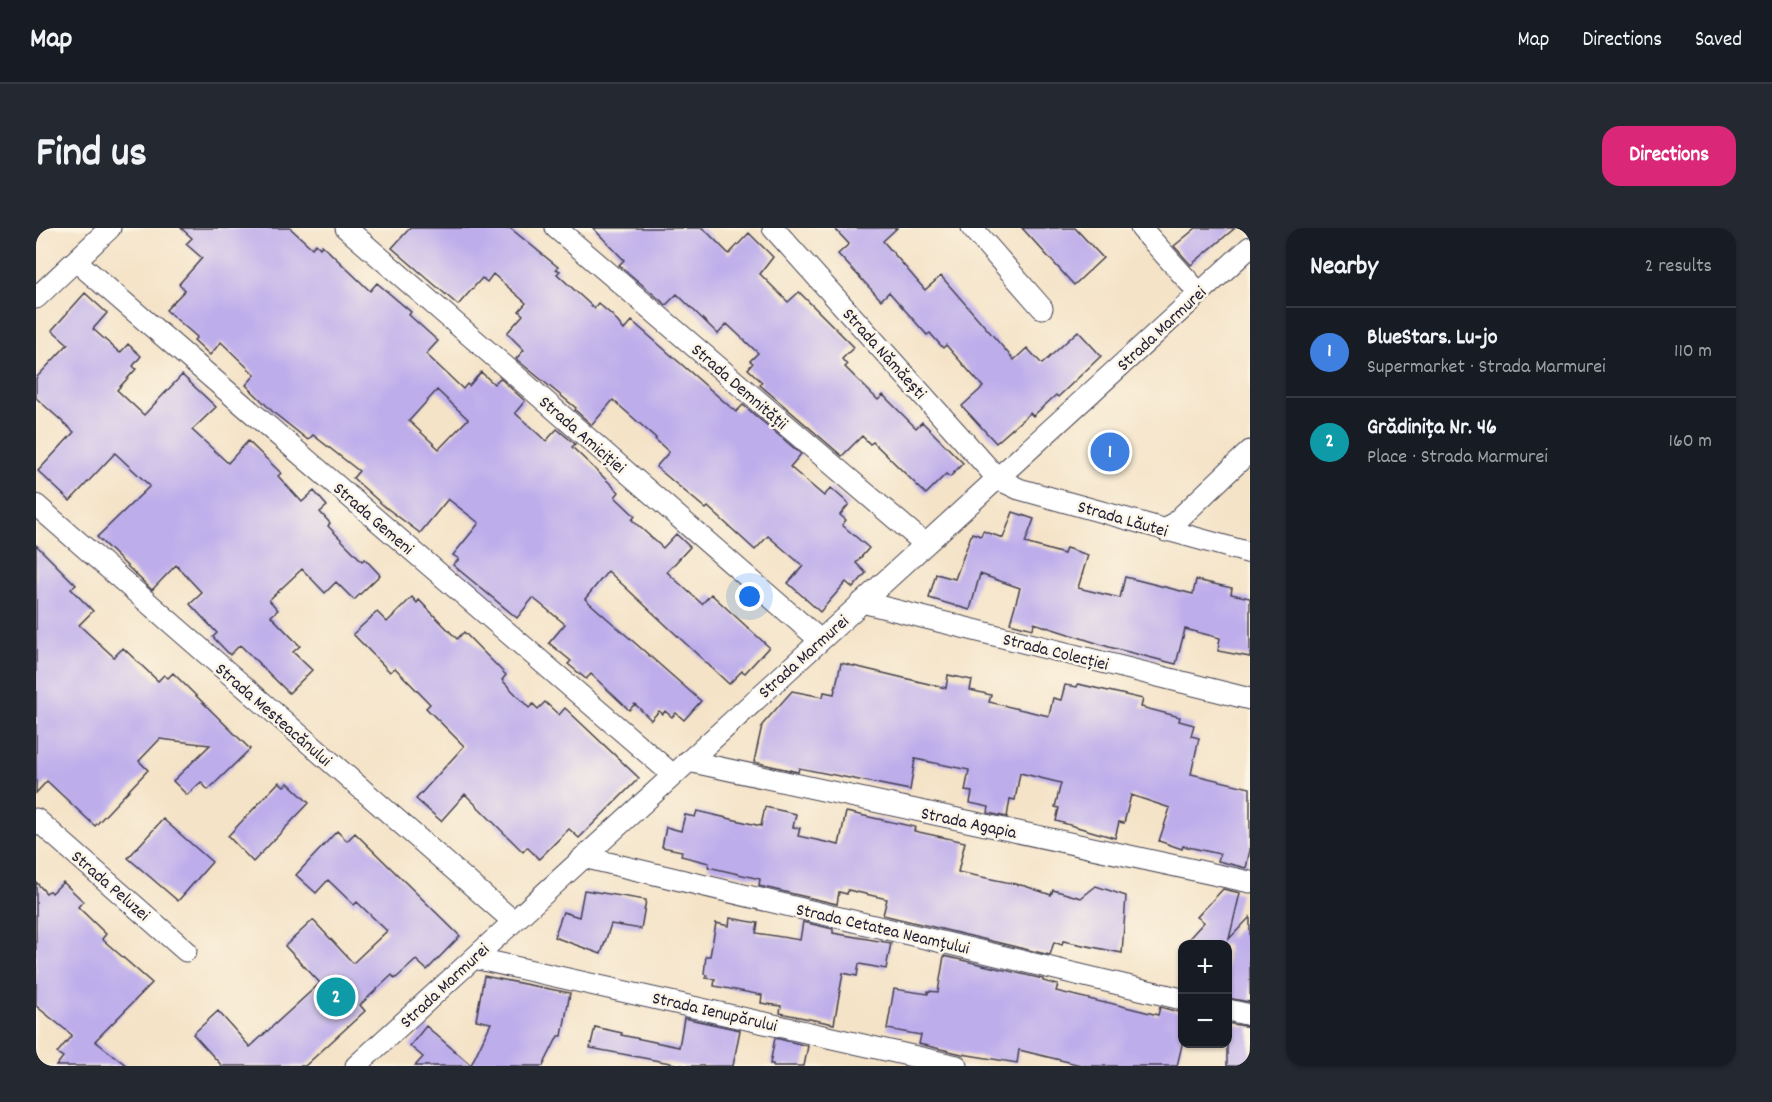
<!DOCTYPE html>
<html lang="en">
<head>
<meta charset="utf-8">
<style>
	:root { --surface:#171b24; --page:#242831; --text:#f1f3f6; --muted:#9ea1a6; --line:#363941; --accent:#db2777 }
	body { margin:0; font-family:Dekko,sans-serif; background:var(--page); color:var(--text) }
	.controls { position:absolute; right:18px; bottom:18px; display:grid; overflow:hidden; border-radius:12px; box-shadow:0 2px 4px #0004 }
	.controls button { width:54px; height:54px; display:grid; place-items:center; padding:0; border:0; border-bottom:2px solid var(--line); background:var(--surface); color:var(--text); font:30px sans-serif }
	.you { position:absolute; left:714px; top:369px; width:21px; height:21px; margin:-15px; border:4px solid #fff; border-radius:50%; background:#1a73e8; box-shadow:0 0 0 9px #1a73e833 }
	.badge { display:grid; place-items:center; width:39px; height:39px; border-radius:50%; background:var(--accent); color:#fff; font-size:20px; font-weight:700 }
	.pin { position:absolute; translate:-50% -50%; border:3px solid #fff; box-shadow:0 2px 6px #0006 }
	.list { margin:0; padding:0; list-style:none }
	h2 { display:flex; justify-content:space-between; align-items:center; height:78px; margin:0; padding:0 24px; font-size:26px }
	h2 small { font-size:20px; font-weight:400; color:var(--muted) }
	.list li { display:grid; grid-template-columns:39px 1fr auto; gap:18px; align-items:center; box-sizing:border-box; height:90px; padding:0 24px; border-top:2px solid var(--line) }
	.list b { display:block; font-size:22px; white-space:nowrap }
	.list p { margin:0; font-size:20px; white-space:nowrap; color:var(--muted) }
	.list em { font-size:20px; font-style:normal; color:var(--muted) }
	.map { position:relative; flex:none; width:1214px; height:838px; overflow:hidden; border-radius:18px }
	header { display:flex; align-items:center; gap:36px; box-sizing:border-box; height:84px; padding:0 30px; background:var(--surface); border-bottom:2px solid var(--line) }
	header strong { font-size:28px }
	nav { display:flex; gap:33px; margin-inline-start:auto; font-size:21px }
	.intro { display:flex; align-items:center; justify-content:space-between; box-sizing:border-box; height:144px; padding:0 36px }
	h1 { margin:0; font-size:42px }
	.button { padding:15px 27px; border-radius:18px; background:var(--accent); color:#fff; font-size:21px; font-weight:700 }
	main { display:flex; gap:36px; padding:0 36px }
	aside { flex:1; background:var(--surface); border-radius:18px; box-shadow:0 2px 4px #0004 }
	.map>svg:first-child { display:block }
</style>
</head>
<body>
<header>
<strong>Map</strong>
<nav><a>Map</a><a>Directions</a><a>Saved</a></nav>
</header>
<div class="intro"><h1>Find us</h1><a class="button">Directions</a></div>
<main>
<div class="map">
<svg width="1214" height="838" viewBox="0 0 1214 838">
	<rect width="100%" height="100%" fill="#fcf5e5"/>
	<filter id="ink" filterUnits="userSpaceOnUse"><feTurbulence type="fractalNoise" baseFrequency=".0167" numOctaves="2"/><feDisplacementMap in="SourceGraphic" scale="12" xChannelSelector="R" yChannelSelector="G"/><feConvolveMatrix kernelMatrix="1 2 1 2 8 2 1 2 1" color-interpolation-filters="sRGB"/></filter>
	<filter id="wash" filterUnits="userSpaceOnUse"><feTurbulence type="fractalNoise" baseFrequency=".008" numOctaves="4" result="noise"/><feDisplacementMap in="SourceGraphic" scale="24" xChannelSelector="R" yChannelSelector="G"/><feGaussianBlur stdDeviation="1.35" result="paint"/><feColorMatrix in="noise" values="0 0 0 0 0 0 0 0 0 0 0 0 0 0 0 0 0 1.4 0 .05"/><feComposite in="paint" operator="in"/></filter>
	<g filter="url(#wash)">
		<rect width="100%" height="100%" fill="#f4e3c7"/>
		<g id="blocks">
			<path fill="#bdadeb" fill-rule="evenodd" d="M 145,0 L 254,0 L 276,20 L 280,16 L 284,20 L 286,17 L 334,63 L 341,55 L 375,84 L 373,87 L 402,113 L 390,126 L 427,161 L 431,156 L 433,158 L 445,144 L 458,156 L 464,150 L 489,173 L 479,185 L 510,213 L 521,201 L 539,216 L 536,219 L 583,264 L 579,269 L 599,288 L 596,292 L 627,320 L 640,306 L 654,319 L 631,344 L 666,376 L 675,366 L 733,419 L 709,445 L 706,443 L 693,456 L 572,343 L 549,371 L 665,473 L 648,492 L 640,485 L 636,489 L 629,483 L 627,486 L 623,483 L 615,492 L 599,476 L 593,482 L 555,446 L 550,451 L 532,436 L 535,433 L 513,415 L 529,396 L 497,370 L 481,390 L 417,337 L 423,331 L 417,327 L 443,295 L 412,271 L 384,305 L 348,278 L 317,250 L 323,243 L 277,207 L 272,212 L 238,185 L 210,157 L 219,147 L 185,114 L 174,127 L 158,112 L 161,109 L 130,82 L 149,62 L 143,56 L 166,30 L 150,16 L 156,10 ZM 401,162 L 432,191 L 403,221 L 373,193 Z
				M 374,0 L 474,0 L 522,39 L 520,41 L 524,43 L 521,46 L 558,80 L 562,75 L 577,88 L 588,102 L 596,93 L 700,184 L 707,177 L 765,226 L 754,239 L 788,268 L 795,260 L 813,276 L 804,287 L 810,292 L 806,297 L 833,320 L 820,335 L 830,345 L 817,360 L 810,354 L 784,384 L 752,355 L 767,338 L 732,308 L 719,322 L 672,279 L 670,281 L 620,239 L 633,224 L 619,211 L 620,210 L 577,172 L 556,197 L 539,182 L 540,180 L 480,131 L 488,122 L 471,105 L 487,87 L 483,83 L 490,75 L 457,46 L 451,54 L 446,50 L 422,77 L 356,20 Z
				M 557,0 L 667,0 L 693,26 L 713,5 L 737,29 L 724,46 L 752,74 L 763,64 L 818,119 L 806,131 L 811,137 L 809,139 L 842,172 L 847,167 L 880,200 L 886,194 L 927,235 L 914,249 L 910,246 L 890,266 L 837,214 L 834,216 L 826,208 L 806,228 L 724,157 L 726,154 L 712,141 L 717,135 L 714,133 L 722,125 L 691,96 L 682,106 L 641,66 L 630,77 L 583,37 L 588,32 Z
				M 798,0 L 861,0 L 847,13 L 889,62 L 905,48 L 978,132 L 991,120 L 1006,136 L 1042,103 L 1065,128 L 1022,169 L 1020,167 L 997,188 L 994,185 L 960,215 L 926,178 L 947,159 L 910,117 L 907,120 L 894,105 L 891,107 L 853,64 L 845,72 L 802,26 L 813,16 Z
				M 986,0 L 1039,0 L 1067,30 L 1038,57 Z
				M 1160,0 L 1199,0 L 1155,37 L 1138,18 Z
				M 49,65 L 71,85 L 57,101 L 84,125 L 92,116 L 105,128 L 97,138 L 100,141 L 81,162 L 108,187 L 146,147 L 180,179 L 156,202 L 192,235 L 212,213 L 245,245 L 242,248 L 266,274 L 278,263 L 291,278 L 284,284 L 294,295 L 292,298 L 326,333 L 329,331 L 344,347 L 318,372 L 300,354 L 289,365 L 266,341 L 233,372 L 242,382 L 235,388 L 264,418 L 257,424 L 276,442 L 253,465 L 204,417 L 194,427 L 177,409 L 181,405 L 154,376 L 166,365 L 140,337 L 116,362 L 61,309 L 114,258 L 79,225 L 34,273 L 2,243 L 38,204 L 0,170 L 0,150 L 32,116 L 16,102 Z
				M 977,284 L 998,291 L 989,315 L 1028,326 L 1030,320 L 1052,327 L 1042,360 L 1084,370 L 1089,349 L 1157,366 L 1160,352 L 1196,360 L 1195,366 L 1214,370 L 1214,429 L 1182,423 L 1184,410 L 1149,401 L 1140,436 L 1073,419 L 998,395 L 997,401 L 974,395 L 984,360 L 944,346 L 934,382 L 893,370 L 900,346 L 919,351 L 936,305 L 945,308 L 947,303 L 967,310 Z
				M 0,317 L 40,357 L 35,361 L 57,383 L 43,397 L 78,429 L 87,420 L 122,453 L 128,447 L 132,450 L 137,445 L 214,521 L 172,562 L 165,554 L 151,567 L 137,553 L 174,517 L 124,511 L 103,533 L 112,542 L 59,598 L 11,553 L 0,565 Z
				M 376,369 L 381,375 L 383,372 L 421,411 L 428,404 L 470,447 L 466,452 L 493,480 L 497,476 L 502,481 L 509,474 L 523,487 L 529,480 L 603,550 L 543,610 L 533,601 L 503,631 L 491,619 L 487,624 L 429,566 L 405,593 L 380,571 L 428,518 L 390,480 L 394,476 L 359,440 L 354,444 L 317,406 L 341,384 L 351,394 Z
				M 805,435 L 910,460 L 912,447 L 936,452 L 934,462 L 955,467 L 953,474 L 1013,488 L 1017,470 L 1025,472 L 1029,457 L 1041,459 L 1042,456 L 1107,471 L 1105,479 L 1144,489 L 1143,493 L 1158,497 L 1155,508 L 1163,510 L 1155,546 L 1214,560 L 1214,622 L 1210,640 L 1182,633 L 1184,626 L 1147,618 L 1146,621 L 1123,613 L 1134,580 L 1095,567 L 1088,595 L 1083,594 L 1079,610 L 1020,593 L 1023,580 L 1019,579 L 1025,555 L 984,545 L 979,572 L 974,571 L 971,589 L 952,585 L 953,579 L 934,575 L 936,564 L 929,563 L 933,542 L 879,531 L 874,562 L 763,540 L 762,544 L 718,534 L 726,497 L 756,463 L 787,469 L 788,464 L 798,466 Z
				M 243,554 L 248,558 L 252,555 L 273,575 L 217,634 L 192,608 Z
				M 729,579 L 760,586 L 757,599 L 764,600 L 762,608 L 803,617 L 810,584 L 879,599 L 878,603 L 929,614 L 922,644 L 989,658 L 1015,667 L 1017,662 L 1045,670 L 1060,658 L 1090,668 L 1086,725 L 1027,713 L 1026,717 L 1018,714 L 1014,727 L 847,687 L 851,671 L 812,662 L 811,666 L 803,664 L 801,676 L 723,658 L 724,651 L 672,639 L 673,635 L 645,628 L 646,623 L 626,619 L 630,599 L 645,603 L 649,587 L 659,589 L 661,583 L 725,598 Z
				M 127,591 L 176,634 L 142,673 L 92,630 Z
				M 301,603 L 311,613 L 319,605 L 424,708 L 391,742 L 380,732 L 359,751 L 356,747 L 324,777 L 329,783 L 269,838 L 186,838 L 157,806 L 182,783 L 214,819 L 284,755 L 249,718 L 277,692 L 317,735 L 351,703 L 321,674 L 318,677 L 292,652 L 280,665 L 260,647 Z
				M 0,654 L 10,665 L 13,663 L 16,665 L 27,654 L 47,673 L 42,679 L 70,706 L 66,711 L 116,755 L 59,813 L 91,838 L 20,838 L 27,829 L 21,825 L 36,807 L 0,778 Z
				M 1187,661 L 1204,665 L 1193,711 L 1214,689 L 1214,774 L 1191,770 L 1191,717 L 1147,717 L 1168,694 L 1161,689 Z
				M 548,662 L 610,672 L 605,701 L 575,696 L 565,726 L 518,709 L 527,684 L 543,689 Z
				M 694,690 L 722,695 L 720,705 L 764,712 L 767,694 L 797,701 L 797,705 L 855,715 L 850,741 L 823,736 L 821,748 L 807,745 L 798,796 L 744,785 L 745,778 L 725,775 L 726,767 L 678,758 L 679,751 L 670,750 L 671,747 L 668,746 L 670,728 L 674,728 L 680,695 L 693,698 Z
				M 908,728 L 1007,751 L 1007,753 L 1022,757 L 1020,763 L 1069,775 L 1070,774 L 1122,787 L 1124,779 L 1146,785 L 1146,817 L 1141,838 L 1049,838 L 983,822 L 981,835 L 926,826 L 883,816 L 885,807 L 851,801 L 858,761 L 892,766 L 892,763 L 902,764 Z
				M 448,748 L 534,765 L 526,808 L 522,808 L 507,838 L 379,838 L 387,829 L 374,818 L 390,798 L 435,837 L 455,795 L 440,792 Z
				M 648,790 L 704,802 L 697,838 L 650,838 L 554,820 L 559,799 L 586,805 L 585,807 L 643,819 Z
				M 1191,795 L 1214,799 L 1214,838 L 1191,838 Z
				M 739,810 L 772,818 L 768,838 L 737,838 L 737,836 L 734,836 Z"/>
		</g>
	</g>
	<g filter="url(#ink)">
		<use href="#blocks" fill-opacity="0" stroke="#423f50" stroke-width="1.5"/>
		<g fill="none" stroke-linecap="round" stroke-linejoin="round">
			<defs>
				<path id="street" d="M 310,0 L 784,412
					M 520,0 L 889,316
					M 737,0 L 962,251 L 983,261 L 1214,325
					M 936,0 L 1006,80
					M 1105,0 L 1163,65
					M 40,33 L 637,547
					M 0,70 L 74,0
					M 0,277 L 477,693
					M 1130,303 L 1214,223
					M 826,374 L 1214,471
					M 652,533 L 1214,654
					M 0,591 L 150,723
					M 547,629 L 1146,771
					M 438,730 L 921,838
					M 1192,782 L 1214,787
					M 320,838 L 1214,19"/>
			</defs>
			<use href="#street" stroke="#423f50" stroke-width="23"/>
			<use href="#street" stroke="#fff" stroke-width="21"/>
		</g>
	</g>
	<g text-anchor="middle" stroke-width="5" stroke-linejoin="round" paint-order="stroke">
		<g font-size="18" fill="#22223b" stroke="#fcf5e5">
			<text transform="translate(1125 100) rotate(-43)" y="6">Strada Marmurei</text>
			<text transform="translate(849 125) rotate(48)" y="6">Strada Nămăești</text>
			<text transform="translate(704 158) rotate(41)" y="6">Strada Demnității</text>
			<text transform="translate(547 206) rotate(41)" y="6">Strada Amiciției</text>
			<text transform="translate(338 290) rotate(41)" y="6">Strada Gemeni</text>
			<text transform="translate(1087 290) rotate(16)" y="6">Strada Lăutei</text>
			<text transform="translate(1020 423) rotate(14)" y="6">Strada Colecției</text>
			<text transform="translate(767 428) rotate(-42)" y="6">Strada Marmurei</text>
			<text transform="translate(238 486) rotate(41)" y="6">Strada Mesteacănului</text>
			<text transform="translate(933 594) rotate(12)" y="6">Strada Agapia</text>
			<text transform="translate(75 657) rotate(41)" y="6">Strada Peluzei</text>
			<text transform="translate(847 700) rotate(13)" y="6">Strada Cetatea Neamțului</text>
			<text transform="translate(408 757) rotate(-43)" y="6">Strada Marmurei</text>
			<text transform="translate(679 783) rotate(13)" y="6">Strada Ienupărului</text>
		</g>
	</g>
</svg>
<div class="controls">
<button>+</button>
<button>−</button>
</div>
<div class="you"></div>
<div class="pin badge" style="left:1074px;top:224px;background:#3f7fe0">1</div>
<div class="pin badge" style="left:300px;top:769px;background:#0f9aa8">2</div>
</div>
<aside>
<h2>Nearby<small>2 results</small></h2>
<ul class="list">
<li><span class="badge" style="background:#3f7fe0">1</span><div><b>BlueStars. Lu-jo</b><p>Supermarket · Strada Marmurei</p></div><em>110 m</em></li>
<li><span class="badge" style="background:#0f9aa8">2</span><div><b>Grădinița Nr. 46</b><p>Place · Strada Marmurei</p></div><em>160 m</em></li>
</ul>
</aside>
</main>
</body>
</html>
